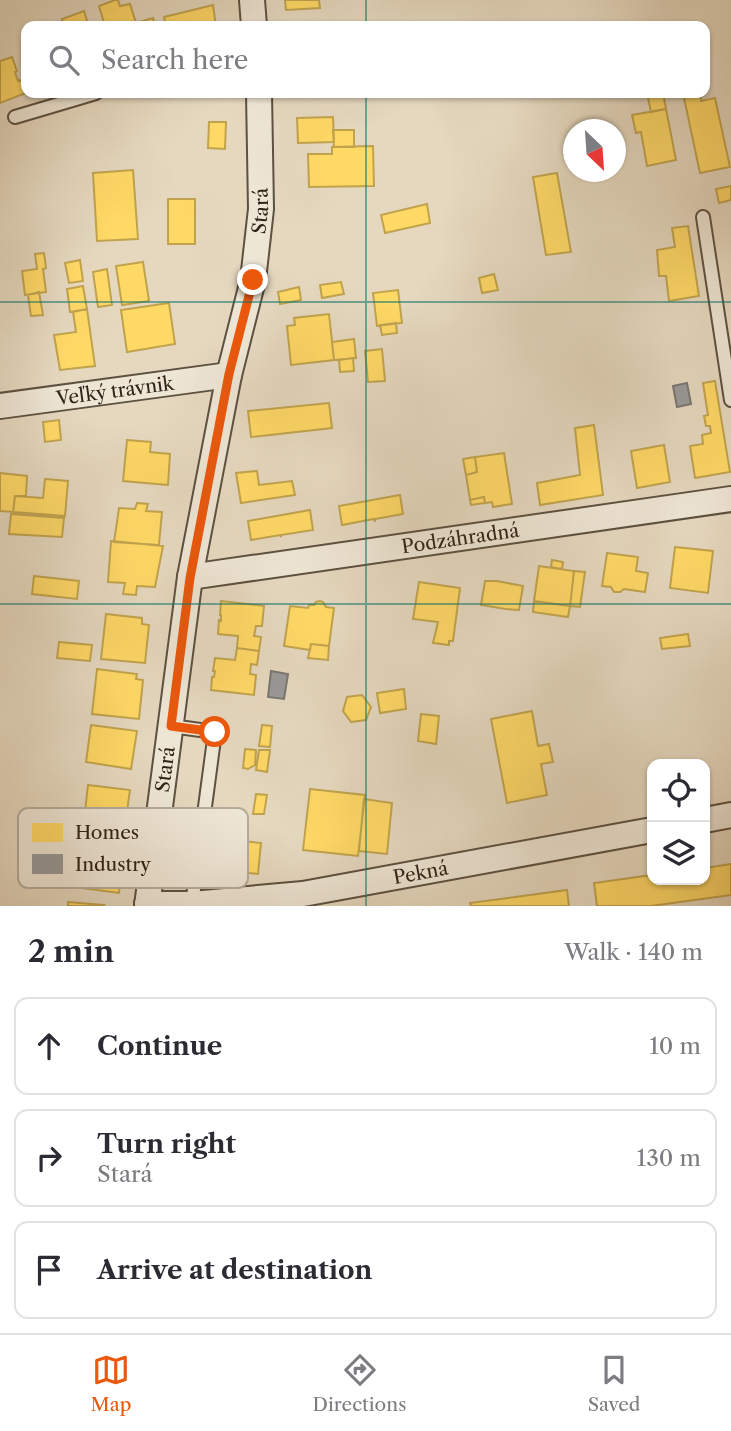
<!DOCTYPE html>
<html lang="en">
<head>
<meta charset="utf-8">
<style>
	:root { --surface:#fff; --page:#f2f2f3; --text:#2b2b33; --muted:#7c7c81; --line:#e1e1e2; --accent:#ea580c }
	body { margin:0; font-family:"Libre Caslon Text",serif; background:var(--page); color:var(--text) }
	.controls { position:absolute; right:21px; bottom:21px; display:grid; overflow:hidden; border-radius:14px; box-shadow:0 2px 5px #0004 }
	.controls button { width:63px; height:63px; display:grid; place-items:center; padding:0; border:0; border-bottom:2px solid var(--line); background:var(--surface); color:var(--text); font:35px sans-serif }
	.compass { position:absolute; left:563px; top:119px; width:63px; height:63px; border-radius:50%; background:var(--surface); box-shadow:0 2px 5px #0004; rotate:155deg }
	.stop { position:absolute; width:21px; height:21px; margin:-16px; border:5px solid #ea580c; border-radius:50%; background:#fff }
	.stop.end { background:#ea580c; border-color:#fff; box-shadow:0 2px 7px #0008 }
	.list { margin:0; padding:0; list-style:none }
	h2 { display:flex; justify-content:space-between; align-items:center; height:91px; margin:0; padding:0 28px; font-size:30px }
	h2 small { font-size:23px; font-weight:400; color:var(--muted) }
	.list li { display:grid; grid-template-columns:46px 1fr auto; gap:21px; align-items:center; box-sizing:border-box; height:98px; margin:0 14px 14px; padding:0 14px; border:2px solid var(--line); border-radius:14px }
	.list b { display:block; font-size:26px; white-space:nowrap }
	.list p { margin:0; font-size:23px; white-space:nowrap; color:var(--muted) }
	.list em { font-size:23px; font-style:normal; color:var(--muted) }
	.icon { flex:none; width:38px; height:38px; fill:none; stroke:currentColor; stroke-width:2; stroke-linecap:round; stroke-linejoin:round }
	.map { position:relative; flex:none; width:731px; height:906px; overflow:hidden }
	.search { position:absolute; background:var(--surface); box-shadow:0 2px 5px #0004; left:21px; right:21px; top:21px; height:77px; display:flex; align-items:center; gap:18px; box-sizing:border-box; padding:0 24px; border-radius:14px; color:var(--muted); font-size:26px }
	.sheet { height:427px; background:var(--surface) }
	nav { display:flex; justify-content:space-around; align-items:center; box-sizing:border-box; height:98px; border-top:2px solid var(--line); background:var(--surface); font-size:19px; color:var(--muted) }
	nav a { display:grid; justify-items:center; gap:4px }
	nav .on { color:var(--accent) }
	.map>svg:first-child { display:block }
</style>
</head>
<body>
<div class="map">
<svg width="731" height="906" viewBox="0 0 731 906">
	<rect width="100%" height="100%" fill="#e5d8bf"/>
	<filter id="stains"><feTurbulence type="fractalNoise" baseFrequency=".00286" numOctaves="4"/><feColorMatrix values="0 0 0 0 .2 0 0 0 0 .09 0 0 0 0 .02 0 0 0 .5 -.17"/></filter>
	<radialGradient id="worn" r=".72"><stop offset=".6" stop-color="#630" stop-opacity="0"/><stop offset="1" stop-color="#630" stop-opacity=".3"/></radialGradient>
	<path fill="#ffd966" stroke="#c1a34e" stroke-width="2" d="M 115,0 L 118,0 L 120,6 L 130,4 L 136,23 L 124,26 L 105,26 L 99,6 Z
		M 285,0 L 319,0 L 320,8 L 286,10 Z
		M 213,5 L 216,26 L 166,26 L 164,17 Z
		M 84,11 L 88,24 L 82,26 L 64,26 L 62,19 Z
		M 153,18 L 155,26 L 124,26 L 136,23 Z
		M 12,57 L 17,71 L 15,72 L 18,81 L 21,80 L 26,93 L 0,103 L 0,61 Z
		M 647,93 L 663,93 L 666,109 L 651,112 Z
		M 683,93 L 700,93 L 701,101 L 715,98 L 730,167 L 700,173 Z
		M 666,109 L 676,160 L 647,166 L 641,132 L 636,133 L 632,115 Z
		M 333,117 L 334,142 L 298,143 L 297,118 Z
		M 209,122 L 226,122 L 225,149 L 208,148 Z
		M 333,130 L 354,130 L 354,147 L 334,147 Z
		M 373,146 L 374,186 L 309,187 L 308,154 L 332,154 L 332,147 Z
		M 133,170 L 138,239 L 97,241 L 93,173 Z
		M 557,173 L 571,252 L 546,255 L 533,177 Z
		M 731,186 L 731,200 L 719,203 L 716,189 Z
		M 168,199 L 195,199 L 195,244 L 168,244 Z
		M 427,204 L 430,223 L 385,233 L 381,215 Z
		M 688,226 L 699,296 L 669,301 L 666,276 L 659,276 L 657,250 L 675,247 L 672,228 Z
		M 44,253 L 46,268 L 43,269 L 46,292 L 25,295 L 22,271 L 37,269 L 35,254 Z
		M 80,260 L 83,281 L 69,283 L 65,263 Z
		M 143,262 L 149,301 L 122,305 L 116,266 Z
		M 107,269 L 112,305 L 98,307 L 93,272 Z
		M 494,274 L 498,290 L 482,293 L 479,278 Z
		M 341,282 L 344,294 L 322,298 L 320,285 Z
		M 83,286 L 87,309 L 70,312 L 67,289 Z
		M 299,287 L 301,300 L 280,304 L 278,292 Z
		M 398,290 L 402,323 L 377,326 L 373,293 Z
		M 39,292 L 43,315 L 31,316 L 28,295 Z
		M 169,303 L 175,344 L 127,352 L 121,310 Z
		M 87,309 L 95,366 L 60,370 L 54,335 L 76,332 L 73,312 Z
		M 329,314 L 334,360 L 291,365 L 287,326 L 295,325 L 294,318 Z
		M 396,323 L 397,333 L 382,335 L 380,325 Z
		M 354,339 L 356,358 L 334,360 L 332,342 Z
		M 382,349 L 385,381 L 368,382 L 365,351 Z
		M 353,358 L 354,371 L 340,372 L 339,360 Z
		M 715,381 L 730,472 L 695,478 L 690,446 L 703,444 L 702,435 L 711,433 L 710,426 L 706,426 L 704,416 L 708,415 L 703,383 Z
		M 329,403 L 332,428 L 251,437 L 248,411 Z
		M 59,420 L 61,440 L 45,442 L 43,422 Z
		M 594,425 L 603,495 L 540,505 L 537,483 L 580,475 L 575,428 Z
		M 127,440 L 151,442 L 150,452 L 170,454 L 168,485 L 123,481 Z
		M 664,445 L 670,482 L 637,488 L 631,451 Z
		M 504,453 L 512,504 L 493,507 L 492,502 L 485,503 L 484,497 L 470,500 L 466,475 L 477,472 L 475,457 Z
		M 475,457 L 477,472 L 466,475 L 463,459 Z
		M 257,471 L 259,485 L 292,481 L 295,495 L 241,503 L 236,473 Z
		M 0,473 L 27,476 L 26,496 L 15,496 L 13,512 L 0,511 Z
		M 45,479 L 68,481 L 65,516 L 13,512 L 15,496 L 43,498 Z
		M 400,495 L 403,514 L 375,519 L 375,522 L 374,519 L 342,525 L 339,506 Z
		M 484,497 L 485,503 L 471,505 L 470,500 Z
		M 137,503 L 148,504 L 146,511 L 162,512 L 159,545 L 114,542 L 119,508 L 135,509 Z
		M 310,510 L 313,530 L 281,535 L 281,537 L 280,535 L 251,540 L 248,521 Z
		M 11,514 L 64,518 L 62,537 L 9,534 Z
		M 111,541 L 163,546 L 155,587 L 137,586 L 136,595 L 123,594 L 125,583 L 108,582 Z
		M 675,547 L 713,551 L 708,593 L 670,588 Z
		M 607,553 L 638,557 L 636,571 L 648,573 L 645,592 L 624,589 L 620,592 L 614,592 L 611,587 L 602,586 Z
		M 552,560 L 563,562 L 562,569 L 551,567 Z
		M 539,566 L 574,571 L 570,606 L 534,601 Z
		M 574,571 L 585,572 L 580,607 L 570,606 Z
		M 34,576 L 79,581 L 77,599 L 32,594 Z
		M 485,581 L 497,581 L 523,586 L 519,610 L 506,609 L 481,605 Z
		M 419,582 L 460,588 L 453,641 L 449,641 L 449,645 L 433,643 L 438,622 L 413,619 Z
		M 221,601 L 264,606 L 262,626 L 256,626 L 254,636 L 261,637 L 259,651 L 237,648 L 238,636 L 218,634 L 219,620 L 221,621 L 221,615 L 220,615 Z
		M 320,601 L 323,602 L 326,607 L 334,608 L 329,646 L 311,644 L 310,650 L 284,646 L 290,606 L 308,608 L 309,605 L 314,605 L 316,602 Z
		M 534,601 L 570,606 L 568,617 L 533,612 Z
		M 106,614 L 142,618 L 142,624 L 149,625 L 145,663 L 101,659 Z
		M 688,634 L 690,646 L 662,649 L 660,638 Z
		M 59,642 L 92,645 L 90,661 L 57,658 Z
		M 311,644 L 329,646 L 328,660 L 308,658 Z
		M 237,648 L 259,651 L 257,665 L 251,664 L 250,674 L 256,675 L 254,695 L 211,690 L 212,677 L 214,677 L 215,671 L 213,671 L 215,658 L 235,660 Z
		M 97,669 L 137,674 L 136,679 L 143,680 L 139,719 L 92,714 Z
		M 404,689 L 406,709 L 380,713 L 377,693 Z
		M 362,695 L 371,707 L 366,720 L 351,722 L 343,711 L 347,697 Z
		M 532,711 L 538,746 L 549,744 L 553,762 L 541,764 L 547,795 L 507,803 L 491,719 Z
		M 421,714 L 439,716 L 436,744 L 418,741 Z
		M 91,725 L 137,731 L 131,769 L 86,762 Z
		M 262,725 L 272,726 L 270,747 L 259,746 Z
		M 245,749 L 256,750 L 255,765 L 248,769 L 243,768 Z
		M 259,750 L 270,750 L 267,772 L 256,770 Z
		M 88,785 L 130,790 L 125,825 L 84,820 Z
		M 310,789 L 365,795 L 358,856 L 303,850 Z
		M 256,794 L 267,795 L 264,814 L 253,814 Z
		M 364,799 L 392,803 L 387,854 L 359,851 Z
		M 212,837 L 261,843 L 258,874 L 209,869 Z
		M 91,847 L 106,849 L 105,855 L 123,858 L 119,893 L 73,887 L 75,869 L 78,870 L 80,853 L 90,854 Z
		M 731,864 L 731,895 L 651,906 L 597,906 L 594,883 L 652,875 L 652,880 L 705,880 L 705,868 Z
		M 567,890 L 569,906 L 471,906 L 470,903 Z
		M 68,902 L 104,905 L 103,906 L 68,906 Z"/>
	<path fill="#999" stroke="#7a7672" stroke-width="2" d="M 687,383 L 691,404 L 677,407 L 673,386 Z
		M 271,671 L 288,674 L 284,699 L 268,697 Z"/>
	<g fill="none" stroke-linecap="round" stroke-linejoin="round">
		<defs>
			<path id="service" d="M 15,117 L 96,93
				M 703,217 L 731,400
				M 171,726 L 215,732 L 192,904"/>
			<g id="minor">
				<path d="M 252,0 L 254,26"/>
				<path id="s1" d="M 0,406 L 229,375"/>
				<path id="s2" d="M 190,577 L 731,499"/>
				<path d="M 705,820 L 731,815"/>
				<path id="s3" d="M 147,904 L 192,904 L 303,894 L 652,830"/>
				<path id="s4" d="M 147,906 L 190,577 L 229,375 L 253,280 L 261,209 L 259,93"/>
			</g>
		</defs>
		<use href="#service" stroke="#5d5140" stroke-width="16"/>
		<use href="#minor" stroke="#5d5140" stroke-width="28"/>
		<use href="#service" stroke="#eee6d5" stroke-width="12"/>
		<use href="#minor" stroke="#eee6d5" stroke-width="24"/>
	</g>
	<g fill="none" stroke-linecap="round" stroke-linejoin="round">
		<path stroke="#ea580c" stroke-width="9" d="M 215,732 L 171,726 L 190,578 L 229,374 L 253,280"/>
	</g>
	<path fill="none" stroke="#0f766e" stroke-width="2" stroke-opacity="0.55" d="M 366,0 L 366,26M 366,93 L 366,906M 0,302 L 731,302M 0,604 L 731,604"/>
	<g text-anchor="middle" stroke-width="7" stroke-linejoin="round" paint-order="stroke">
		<g font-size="19" fill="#302416" stroke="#eee6d5">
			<text dy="7" stroke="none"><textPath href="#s4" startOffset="705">Stará</textPath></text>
			<text dy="7" stroke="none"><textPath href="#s1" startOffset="116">Veľký trávnik</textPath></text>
			<text dy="7" stroke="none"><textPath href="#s2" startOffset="273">Podzáhradná</textPath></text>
			<text dy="7" stroke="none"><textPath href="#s4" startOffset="138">Stará</textPath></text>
			<text dy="7" stroke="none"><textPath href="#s3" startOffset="276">Pekná</textPath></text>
		</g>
	</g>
	<rect x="18" y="808" width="230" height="80" rx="10" fill="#eee6d5" stroke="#b5ac9c" stroke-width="2"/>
	<rect x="32" y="823" width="31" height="19" fill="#ffd966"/>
	<rect x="32" y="854" width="31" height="20" fill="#999"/>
	<g font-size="19" fill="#302416">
		<text x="75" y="839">Homes</text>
		<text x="75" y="871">Industry</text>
	</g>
	<rect width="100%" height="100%" filter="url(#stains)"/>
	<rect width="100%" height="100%" fill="url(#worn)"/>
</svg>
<div class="controls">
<button><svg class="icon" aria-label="locate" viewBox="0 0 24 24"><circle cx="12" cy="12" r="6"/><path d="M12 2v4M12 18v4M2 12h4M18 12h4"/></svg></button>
<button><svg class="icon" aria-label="layers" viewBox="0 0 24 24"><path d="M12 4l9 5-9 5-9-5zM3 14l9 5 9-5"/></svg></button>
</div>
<svg class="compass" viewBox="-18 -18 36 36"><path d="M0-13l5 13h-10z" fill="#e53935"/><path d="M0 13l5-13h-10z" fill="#7c7c81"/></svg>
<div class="stop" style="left:215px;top:732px"></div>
<div class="stop end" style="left:253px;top:280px"></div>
<div class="search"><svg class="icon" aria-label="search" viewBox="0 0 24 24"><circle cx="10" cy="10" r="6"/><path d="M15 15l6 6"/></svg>Search here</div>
</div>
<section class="sheet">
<h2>2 min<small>Walk · 140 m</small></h2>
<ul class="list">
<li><svg class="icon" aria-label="ahead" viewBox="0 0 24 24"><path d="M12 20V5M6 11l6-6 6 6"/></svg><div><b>Continue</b></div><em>10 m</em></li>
<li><svg class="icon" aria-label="right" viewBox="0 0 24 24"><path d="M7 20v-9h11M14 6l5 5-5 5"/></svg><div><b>Turn right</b><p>Stará</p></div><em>130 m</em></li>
<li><svg class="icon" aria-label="arrive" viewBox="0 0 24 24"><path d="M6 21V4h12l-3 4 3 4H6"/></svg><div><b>Arrive at destination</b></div></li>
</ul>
</section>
<nav>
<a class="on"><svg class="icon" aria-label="map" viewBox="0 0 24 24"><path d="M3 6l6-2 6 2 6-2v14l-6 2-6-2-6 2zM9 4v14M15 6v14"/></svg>Map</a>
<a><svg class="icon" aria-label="directions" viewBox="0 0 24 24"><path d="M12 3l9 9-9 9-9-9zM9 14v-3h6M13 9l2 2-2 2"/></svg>Directions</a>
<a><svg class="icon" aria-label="saved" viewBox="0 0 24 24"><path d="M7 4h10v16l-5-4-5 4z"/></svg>Saved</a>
</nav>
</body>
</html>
